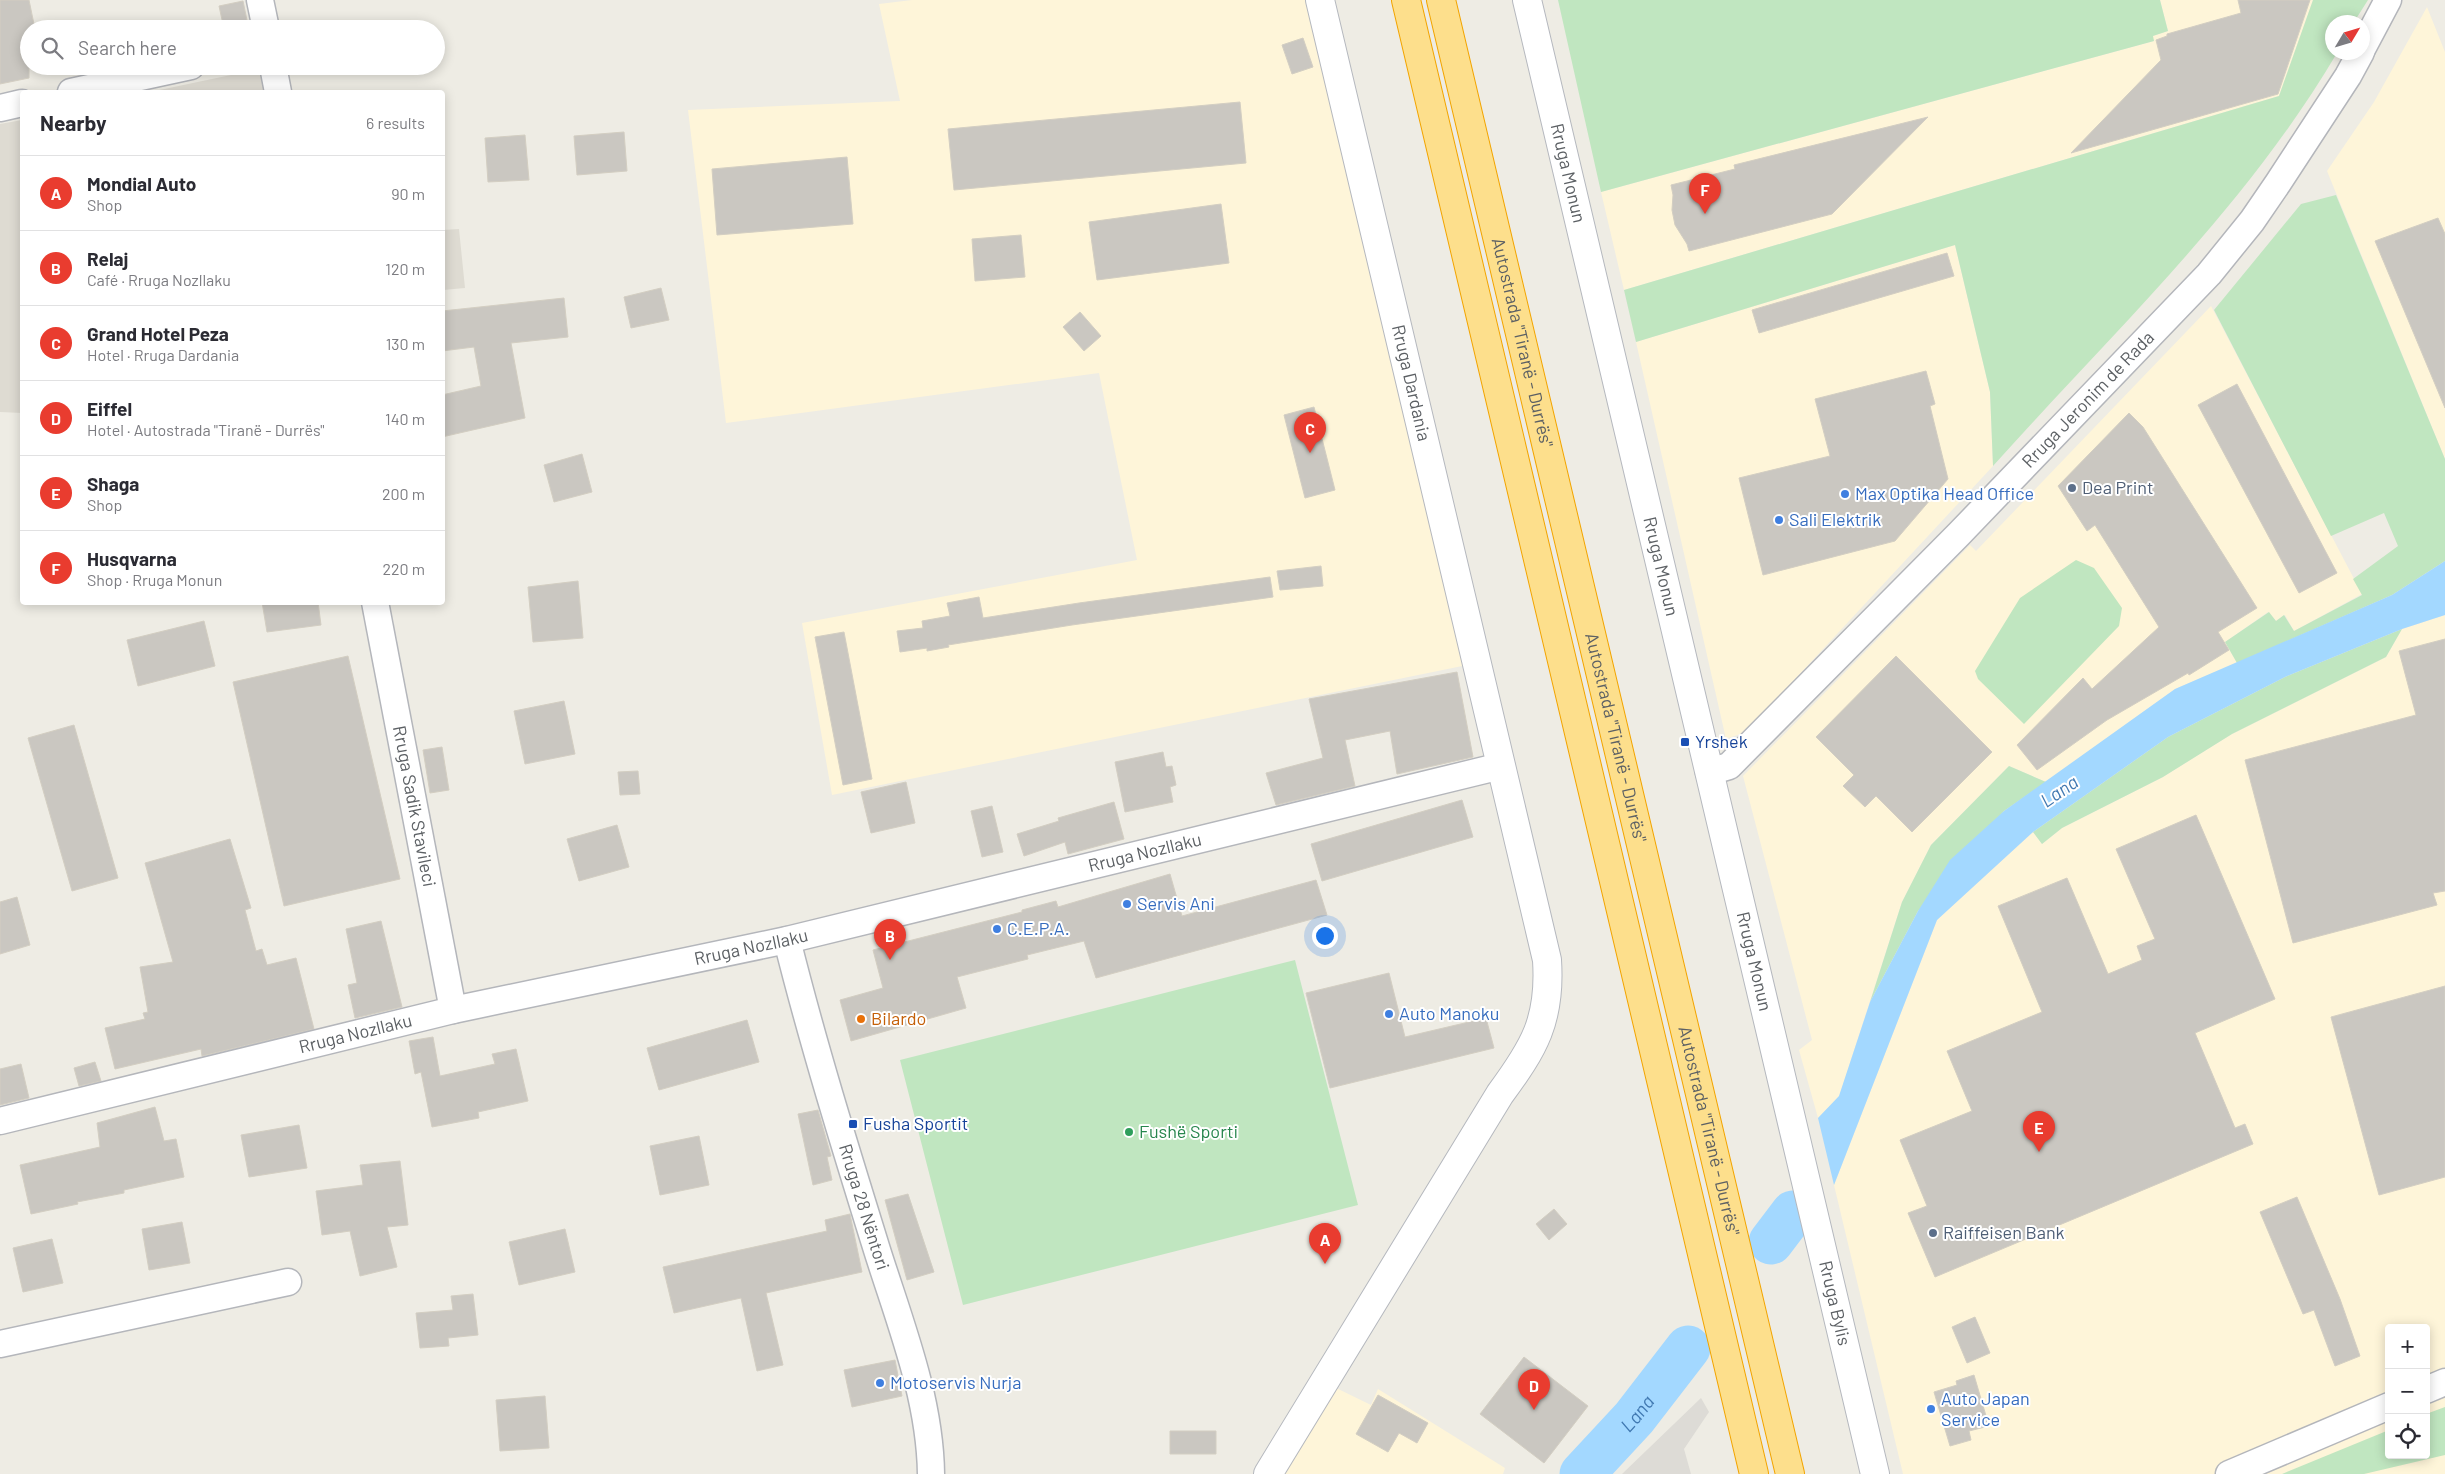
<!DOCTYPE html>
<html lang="en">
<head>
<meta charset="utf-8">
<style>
	:root { --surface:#fff; --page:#f7f7f7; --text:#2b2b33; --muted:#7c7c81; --line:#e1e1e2; --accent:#e93c2f }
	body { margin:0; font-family:Barlow,sans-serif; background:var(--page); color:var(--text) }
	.controls { position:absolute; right:15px; bottom:15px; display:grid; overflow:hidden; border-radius:5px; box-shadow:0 2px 12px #0003 }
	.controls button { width:45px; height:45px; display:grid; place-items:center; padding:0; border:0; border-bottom:1px solid var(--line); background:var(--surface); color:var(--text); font:25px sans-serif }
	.compass { position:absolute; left:2325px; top:15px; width:45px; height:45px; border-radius:50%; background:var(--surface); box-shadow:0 2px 12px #0003; rotate:52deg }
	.you { position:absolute; left:1324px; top:935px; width:18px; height:18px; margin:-12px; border:4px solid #fff; border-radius:50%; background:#1a73e8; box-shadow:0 0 0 8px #1a73e833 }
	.badge { display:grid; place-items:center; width:32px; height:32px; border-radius:50%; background:var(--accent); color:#fff; font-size:16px; font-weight:700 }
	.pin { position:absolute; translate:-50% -41px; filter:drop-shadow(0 1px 2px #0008) }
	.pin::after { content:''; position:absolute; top:26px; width:18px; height:15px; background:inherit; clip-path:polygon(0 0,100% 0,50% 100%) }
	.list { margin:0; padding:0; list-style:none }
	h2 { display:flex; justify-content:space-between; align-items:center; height:65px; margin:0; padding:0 20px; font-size:21px }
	h2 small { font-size:16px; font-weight:400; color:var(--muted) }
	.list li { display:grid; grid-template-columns:32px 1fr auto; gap:15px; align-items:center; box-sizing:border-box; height:75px; padding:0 20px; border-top:1px solid var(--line) }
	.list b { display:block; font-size:19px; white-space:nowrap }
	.list p { margin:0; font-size:16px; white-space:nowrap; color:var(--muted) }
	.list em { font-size:16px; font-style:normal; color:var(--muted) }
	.icon { flex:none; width:28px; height:28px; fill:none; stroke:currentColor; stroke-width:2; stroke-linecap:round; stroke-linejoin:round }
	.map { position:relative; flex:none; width:2445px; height:1474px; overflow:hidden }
	.search { position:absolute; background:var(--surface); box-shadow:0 2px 12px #0003; left:20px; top:20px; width:425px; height:55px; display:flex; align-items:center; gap:12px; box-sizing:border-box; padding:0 18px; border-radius:28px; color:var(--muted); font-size:19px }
	.panel { position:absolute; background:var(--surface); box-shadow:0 2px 12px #0003; left:20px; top:90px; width:425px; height:515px; border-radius:5px }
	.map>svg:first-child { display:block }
</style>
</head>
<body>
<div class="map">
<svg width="2445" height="1474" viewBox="0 0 2445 1474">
	<rect width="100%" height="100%" fill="#eeece4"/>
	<path fill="#fef5d9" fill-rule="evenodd" d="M 912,0 L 1320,0 L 1477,663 L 832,795 L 802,623 L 1137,560 L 1099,373 L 726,423 L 688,110 L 900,101 L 879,4 Z
		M 2160,0 L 2313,0 L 2279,96 L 1624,290 L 1601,192 L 2154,41 L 2152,36 L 2168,31 Z
		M 2427,7 L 2445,52 L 2445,459 L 2327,171 L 2374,102 Z
		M 1955,245 L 1990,392 L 1993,466 L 1746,732 L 1726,739 L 1636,342 Z
		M 2211,306 L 2362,594 L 2294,631 L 2285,615 L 2276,621 L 2268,612 L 2225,642 L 2237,663 L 2175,689 L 2046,782 L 2009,766 L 1931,845 L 1902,902 L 1839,1097 L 1818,1118 L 1799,1050 L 1812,1040 L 1743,776 L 1970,545 L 1976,551 Z
		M 2445,615 L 2445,1474 L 1903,1474 L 1834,1185 L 1937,920 L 2033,832 L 2042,844 L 2062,828 L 2163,777 L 2232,734 L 2386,657 L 2402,629 ZM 2389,1328 L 2426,1328 L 2426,1455 L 2389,1455 Z
		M 1330,1385 L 1371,1405 L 1378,1389 L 1505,1468 L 1503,1474 L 1279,1474 Z"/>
	<path fill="#dddbd6" d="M 1701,1398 L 1709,1412 L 1684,1449 L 1691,1474 L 1622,1474 Z"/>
	<path fill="#dedbd2" d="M 260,69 L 265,92 L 150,92 Z
		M 22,120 L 22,413 L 0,412 L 0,124 Z
		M 459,229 L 465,288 L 443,290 L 443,230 Z"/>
	<path fill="#c0e6c0" d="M 1558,0 L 2160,0 L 2168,31 L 2153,36 L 2154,41 L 1601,192 Z
		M 2313,0 L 2368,0 L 2354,22 L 2332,22 L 2332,52 L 2337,53 C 2245,209 2113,332 1993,466 L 1990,392 L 1955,245 L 1636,342 L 1624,290 L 2279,96 Z
		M 2336,195 L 2445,459 L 2445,561 L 2392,595 L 2237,663 L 2225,642 L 2269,612 L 2276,621 L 2284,615 L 2294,631 L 2362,595 L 2353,579 L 2398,546 L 2384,513 L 2331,536 L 2214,310 L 2301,204 Z
		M 2076,560 L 2094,568 L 2122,608 L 2119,626 L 2024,724 L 1978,679 L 1975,671 L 2020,598 Z
		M 2402,629 L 2386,657 L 2232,734 L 2163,777 L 2062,828 L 2042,844 L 2033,832 L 2168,737 L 2285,677 Z
		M 2009,766 L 2046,782 L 2004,811 L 1918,911 L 1870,1002 L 1902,902 L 1931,845 Z
		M 1295,960 L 1358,1205 L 963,1305 L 900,1060 Z
		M 2445,1407 L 2445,1455 L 2364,1474 L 2282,1474 L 2389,1430 L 2389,1455 L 2426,1455 L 2426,1414 Z"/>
	<path fill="#a3d8ff" d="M 2445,561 L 2445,615 L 2402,629 L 2285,677 L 2168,737 L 2033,832 L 1937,920 L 1834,1185 L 1818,1118 L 1839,1096 L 1870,1002 L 1918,911 L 1950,860 L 2004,811 L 2175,689 L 2392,595 Z"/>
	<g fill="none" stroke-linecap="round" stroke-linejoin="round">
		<g stroke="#a3d8ff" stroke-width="45">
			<path d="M 1771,1242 L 1793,1213"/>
			<path id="s1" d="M 1582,1474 L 1634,1418 L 1688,1348"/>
		</g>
	</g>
	<path fill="#cac7c1" stroke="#d3cec2" d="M 0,0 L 29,0 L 35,29 L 29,29 L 29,78 L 0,84 Z
		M 2238,0 L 2310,0 L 2278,94 L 2071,153 L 2161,60 L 2156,40 L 2167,36 L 2167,34 L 2241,13 Z
		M 243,1 L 248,25 L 224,29 L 219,6 Z
		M 1303,38 L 1313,67 L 1292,74 L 1282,45 Z
		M 1240,102 L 1246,163 L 954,190 L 948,129 Z
		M 1928,117 L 1832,214 L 1689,251 L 1687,244 L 1675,225 L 1672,210 L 1673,195 L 1671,185 L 1735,169 L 1734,165 Z
		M 624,132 L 627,171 L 577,175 L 574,136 Z
		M 525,135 L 529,180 L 488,182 L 485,138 Z
		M 847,157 L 853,224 L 717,235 L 712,169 Z
		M 1221,204 L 1229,263 L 1097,280 L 1089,222 Z
		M 2438,218 L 2445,234 L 2445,408 L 2375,241 Z
		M 1021,235 L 1025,277 L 975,281 L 972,239 Z
		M 1947,253 L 1954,276 L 1759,333 L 1752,310 Z
		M 661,288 L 669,320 L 631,328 L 624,297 Z
		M 564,298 L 568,337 L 511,343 L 525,418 L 442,437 L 442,395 L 481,386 L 474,347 L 442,351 L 442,311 Z
		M 1080,312 L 1101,336 L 1084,351 L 1063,327 Z
		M 1926,371 L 1935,404 L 1930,406 L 1948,479 L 1895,541 L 1763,575 L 1739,478 L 1830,456 L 1815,399 Z
		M 2237,384 L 2337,573 L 2299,593 L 2198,405 Z
		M 1314,407 L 1335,490 L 1305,498 L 1284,415 Z
		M 2129,413 L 2143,427 L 2257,608 L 2218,632 L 2229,650 L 2189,675 L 2188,673 L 2107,720 L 2037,770 L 2017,745 L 2083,678 L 2092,689 L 2159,627 L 2095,525 L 2087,531 L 2058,486 Z
		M 582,454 L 592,492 L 554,502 L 544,465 Z
		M 1321,566 L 1323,586 L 1280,590 L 1277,571 Z
		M 1270,577 L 1273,597 L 1072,625 L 948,645 L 949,647 L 927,651 L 927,648 L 900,652 L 897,631 L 923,628 L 922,621 L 950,616 L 947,603 L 979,597 L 983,618 L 1079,603 Z
		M 578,581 L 583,638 L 533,642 L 528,587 Z
		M 262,602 L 318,602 L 321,625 L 267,632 Z
		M 204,621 L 215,666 L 138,686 L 127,640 Z
		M 844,632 L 872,779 L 843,785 L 815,637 Z
		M 2445,639 L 2445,891 L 2433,893 L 2437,905 L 2293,943 L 2245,760 L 2416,715 L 2399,651 Z
		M 348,656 L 400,879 L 284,906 L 233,682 Z
		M 1896,656 L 1992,752 L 1912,832 L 1876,796 L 1865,807 L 1843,786 L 1854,775 L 1816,737 Z
		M 1457,672 L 1473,757 L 1397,774 L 1390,731 L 1345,740 L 1355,786 L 1276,805 L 1266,773 L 1323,758 L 1309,699 Z
		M 564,701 L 575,754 L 525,764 L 514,711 Z
		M 74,725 L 118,878 L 72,891 L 28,738 Z
		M 442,747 L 449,790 L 430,793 L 423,750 Z
		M 1163,752 L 1166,767 L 1172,766 L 1176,785 L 1170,787 L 1173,802 L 1125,812 L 1115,762 Z
		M 638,771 L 640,794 L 620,795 L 618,772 Z
		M 906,782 L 915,823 L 871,833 L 861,792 Z
		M 1462,800 L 1473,837 L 1322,881 L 1311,844 Z
		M 1114,802 L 1124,839 L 1068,854 L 1065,842 L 1024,856 L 1017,834 L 1059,821 L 1058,818 Z
		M 992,806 L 1003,852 L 982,857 L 971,811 Z
		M 2196,815 L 2275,999 L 2195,1033 L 2235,1128 L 2245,1124 L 2253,1144 L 1935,1277 L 1908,1213 L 1927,1206 L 1900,1140 L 1972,1111 L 1947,1051 L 2042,1012 L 1998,906 L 2067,878 L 2108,974 L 2142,960 L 2137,946 L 2155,939 L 2116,849 Z
		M 617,825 L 629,867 L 579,881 L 567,839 Z
		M 230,839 L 251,908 L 245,910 L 256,951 L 262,949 L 267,965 L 296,958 L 314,1029 L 202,1056 L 201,1049 L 115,1069 L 105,1028 L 145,1019 L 143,1013 L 148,1012 L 140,967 L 173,962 L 145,863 Z
		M 1170,874 L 1182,916 L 1316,880 L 1327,915 L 1096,978 L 1084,941 L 1027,955 L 1028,959 L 957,977 L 966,1008 L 851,1041 L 840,1000 L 883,988 L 873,950 L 1022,912 L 1022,910 L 1056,901 L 1058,907 Z
		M 17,897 L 30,945 L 0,954 L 0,902 Z
		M 381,921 L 402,1007 L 355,1018 L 348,985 L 357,983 L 346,929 Z
		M 1389,973 L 1405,1037 L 1486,1018 L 1494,1048 L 1330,1088 L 1306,993 Z
		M 2445,986 L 2445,1177 L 2379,1195 L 2331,1017 Z
		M 747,1020 L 759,1062 L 659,1090 L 647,1048 Z
		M 433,1037 L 440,1076 L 495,1064 L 492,1054 L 516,1049 L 528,1101 L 478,1112 L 479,1118 L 432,1127 L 421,1072 L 415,1074 L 409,1041 Z
		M 95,1062 L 101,1081 L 79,1086 L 74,1068 Z
		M 21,1064 L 29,1098 L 0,1105 L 0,1069 Z
		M 155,1107 L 164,1141 L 176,1139 L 184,1177 L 124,1190 L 124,1193 L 77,1202 L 78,1204 L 31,1214 L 20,1165 L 100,1147 L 97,1123 Z
		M 818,1110 L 831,1156 L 827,1157 L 832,1180 L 813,1185 L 798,1114 Z
		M 299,1125 L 307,1168 L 249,1177 L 241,1135 Z
		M 699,1136 L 709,1185 L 660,1195 L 650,1146 Z
		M 400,1161 L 408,1225 L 387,1227 L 397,1267 L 360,1276 L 350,1231 L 322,1235 L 316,1191 L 363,1185 L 360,1165 Z
		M 908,1194 L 934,1272 L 907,1280 L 885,1200 Z
		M 2297,1197 L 2340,1299 L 2360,1356 L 2335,1366 L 2314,1310 L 2303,1314 L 2260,1212 Z
		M 1554,1209 L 1567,1224 L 1549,1240 L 1536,1224 Z
		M 850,1214 L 862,1272 L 766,1293 L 783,1365 L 757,1371 L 741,1298 L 674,1313 L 663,1267 L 827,1231 L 825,1220 Z
		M 182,1222 L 190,1263 L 149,1270 L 142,1229 Z
		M 565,1229 L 575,1272 L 519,1285 L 509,1242 Z
		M 52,1239 L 63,1283 L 23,1292 L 13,1248 Z
		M 473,1294 L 478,1335 L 448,1338 L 449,1346 L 420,1348 L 416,1313 L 453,1310 L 451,1296 Z
		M 1975,1317 L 1990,1353 L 1967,1363 L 1952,1327 Z
		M 1524,1357 L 1588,1406 L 1544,1463 L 1480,1414 Z
		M 895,1360 L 902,1396 L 852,1407 L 844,1370 Z
		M 1974,1375 L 1989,1426 L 1969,1431 L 1971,1440 L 1950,1446 L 1934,1392 L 1957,1385 L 1956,1381 Z
		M 1378,1395 L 1428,1423 L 1417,1443 L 1399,1433 L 1388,1452 L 1356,1434 Z
		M 545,1396 L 549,1448 L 500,1451 L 496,1400 Z
		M 1170,1431 L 1216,1431 L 1216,1454 L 1170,1454 Z"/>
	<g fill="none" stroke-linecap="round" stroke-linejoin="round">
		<defs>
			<g id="minor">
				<path d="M 260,0 L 266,29"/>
				<path d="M 2362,49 L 2388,0"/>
				<path d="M 273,66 L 278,92"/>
				<path d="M 71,92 L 191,66"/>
				<path d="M 0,108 L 22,103"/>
				<path id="s2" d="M 375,602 L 453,1010"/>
				<path id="s3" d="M 1709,772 L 1729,766 L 1959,534 L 2209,274 L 2252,221 L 2278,183 L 2348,76 L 2361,52"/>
				<path id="s4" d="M 787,940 C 813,1044 845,1147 877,1250 C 900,1323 930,1397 931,1474"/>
				<path id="s5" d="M 0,1121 L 453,1010 L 787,940 L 1501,766"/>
				<path d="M 0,1344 L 288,1282"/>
				<path d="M 2426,1390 L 2445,1382"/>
				<path d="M 2229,1474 L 2389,1406"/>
			</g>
			<g id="secondary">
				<path id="s6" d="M 1527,0 L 1875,1474"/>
				<path d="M 1268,1474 L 1500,1094 C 1534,1048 1551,1020 1547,960 L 1320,0"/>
			</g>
			<g id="motorway">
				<path d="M 1406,0 L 1754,1474"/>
				<path id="s7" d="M 1441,0 L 1790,1474"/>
			</g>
		</defs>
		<use href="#minor" stroke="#b4b6bb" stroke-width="29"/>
		<use href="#secondary" stroke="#b5b8be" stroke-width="30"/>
		<use href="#motorway" stroke="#f2a400" stroke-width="30"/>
		<use href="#minor" stroke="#fff" stroke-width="26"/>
		<use href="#secondary" stroke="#fff" stroke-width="28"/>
		<use href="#motorway" stroke="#fddf8c" stroke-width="28"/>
	</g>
	<g fill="#5c6f8a" stroke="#fff" stroke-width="2">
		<circle cx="2072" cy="488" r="5"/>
		<circle cx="1933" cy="1233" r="5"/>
	</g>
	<g fill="#3f7fe0" stroke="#fff" stroke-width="2">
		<circle cx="1845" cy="494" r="5"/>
		<circle cx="1779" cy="520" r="5"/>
		<circle cx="1127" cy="904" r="5"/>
		<circle cx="997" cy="929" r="5"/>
		<circle cx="1389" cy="1014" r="5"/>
		<circle cx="880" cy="1383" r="5"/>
		<circle cx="1931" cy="1409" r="5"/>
	</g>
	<g fill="#1a4fb4" stroke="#fff" stroke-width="2">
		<rect x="1680" y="737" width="10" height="10" rx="2.5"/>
		<rect x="848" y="1119" width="10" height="10" rx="2.5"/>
	</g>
	<circle fill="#e8710a" stroke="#fff" stroke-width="2" cx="861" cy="1019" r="5"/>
	<circle fill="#2e9e5b" stroke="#fff" stroke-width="2" cx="1129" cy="1132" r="5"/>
	<g text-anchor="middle" stroke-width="4" stroke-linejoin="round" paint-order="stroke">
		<g font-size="18" fill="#5c6064" stroke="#fff">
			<text dy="6" stroke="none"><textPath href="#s6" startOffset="178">Rruga Monun</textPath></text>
			<text dy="6" stroke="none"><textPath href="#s7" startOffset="352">Autostrada "Tiranë - Durrës"</textPath></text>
			<text transform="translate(1411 383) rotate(77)" y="6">Rruga Dardania</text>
			<text dy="6" stroke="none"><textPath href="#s3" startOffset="534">Rruga Jeronim de Rada</textPath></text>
			<text dy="6" stroke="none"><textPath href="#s6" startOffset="582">Rruga Monun</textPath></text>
			<text dy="6" stroke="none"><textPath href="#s7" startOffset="758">Autostrada "Tiranë - Durrës"</textPath></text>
			<text dy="6" stroke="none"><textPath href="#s2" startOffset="208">Rruga Sadik Stavileci</textPath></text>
			<text dy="6" stroke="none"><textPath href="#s5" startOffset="1176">Rruga Nozllaku</textPath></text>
			<text dy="6" stroke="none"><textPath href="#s5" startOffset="771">Rruga Nozllaku</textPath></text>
			<text dy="6" stroke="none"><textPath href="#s6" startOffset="988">Rruga Monun</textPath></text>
			<text dy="6" stroke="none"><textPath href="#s5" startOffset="366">Rruga Nozllaku</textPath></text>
			<text dy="6" stroke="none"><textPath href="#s7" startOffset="1162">Autostrada "Tiranë - Durrës"</textPath></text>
			<text dy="6" stroke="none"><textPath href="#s4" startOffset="278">Rruga 28 Nëntori</textPath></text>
			<text dy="6" stroke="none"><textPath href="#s6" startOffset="1339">Rruga Bylis</textPath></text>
		</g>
		<g font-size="18" fill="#4e5e75" stroke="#fff" text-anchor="start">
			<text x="2082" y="494">Dea Print</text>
			<text x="1943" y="1239">Raiffeisen Bank</text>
		</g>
		<g font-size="18" fill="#366cbe" stroke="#fff" text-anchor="start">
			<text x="1855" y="500">Max Optika Head Office</text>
			<text x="1789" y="526">Sali Elektrik</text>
			<text x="1137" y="910">Servis Ani</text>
			<text x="1007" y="935">C.E.P.A.</text>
			<text x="1399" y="1020">Auto Manoku</text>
			<text x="890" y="1389">Motoservis Nurja</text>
			<text x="1941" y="1405">Auto Japan<tspan x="1941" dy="21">Service</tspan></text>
		</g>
		<g font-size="18" fill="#164399" stroke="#fff" text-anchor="start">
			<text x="1695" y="748">Yrshek</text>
			<text x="863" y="1130">Fusha Sportit</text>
		</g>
		<g font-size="18" fill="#c56008" stroke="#fff" text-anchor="start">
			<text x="871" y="1025">Bilardo</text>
		</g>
		<g font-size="18" fill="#27864d" stroke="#fff" text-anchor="start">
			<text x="1139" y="1138">Fushë Sporti</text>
		</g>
		<g font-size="19" font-style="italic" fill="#4078b1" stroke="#fff">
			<text transform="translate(2059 791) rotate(-34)" y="7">Lana</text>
			<text dy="7" stroke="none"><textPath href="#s1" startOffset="82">Lana</textPath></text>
		</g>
	</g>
</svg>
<div class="controls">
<button>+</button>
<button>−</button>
<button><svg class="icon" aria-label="locate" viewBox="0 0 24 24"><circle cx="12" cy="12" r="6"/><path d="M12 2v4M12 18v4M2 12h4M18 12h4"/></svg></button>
</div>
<svg class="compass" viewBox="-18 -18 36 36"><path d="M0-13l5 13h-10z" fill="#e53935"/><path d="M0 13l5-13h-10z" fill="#7c7c81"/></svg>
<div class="you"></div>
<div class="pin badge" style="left:1325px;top:1264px">A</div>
<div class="pin badge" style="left:890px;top:960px">B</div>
<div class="pin badge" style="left:1310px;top:453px">C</div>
<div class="pin badge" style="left:1534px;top:1410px">D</div>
<div class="pin badge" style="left:2039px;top:1152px">E</div>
<div class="pin badge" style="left:1705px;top:214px">F</div>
<div class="search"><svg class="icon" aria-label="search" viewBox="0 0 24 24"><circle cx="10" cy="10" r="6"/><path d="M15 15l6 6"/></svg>Search here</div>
<section class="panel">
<h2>Nearby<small>6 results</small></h2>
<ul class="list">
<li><span class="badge">A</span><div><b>Mondial Auto</b><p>Shop</p></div><em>90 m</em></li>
<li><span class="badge">B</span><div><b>Relaj</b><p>Café · Rruga Nozllaku</p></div><em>120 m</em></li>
<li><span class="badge">C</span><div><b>Grand Hotel Peza</b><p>Hotel · Rruga Dardania</p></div><em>130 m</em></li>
<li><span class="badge">D</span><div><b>Eiffel</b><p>Hotel · Autostrada &quot;Tiranë - Durrës&quot;</p></div><em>140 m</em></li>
<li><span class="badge">E</span><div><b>Shaga</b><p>Shop</p></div><em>200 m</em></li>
<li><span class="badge">F</span><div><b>Husqvarna</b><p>Shop · Rruga Monun</p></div><em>220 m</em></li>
</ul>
</section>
</div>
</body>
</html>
